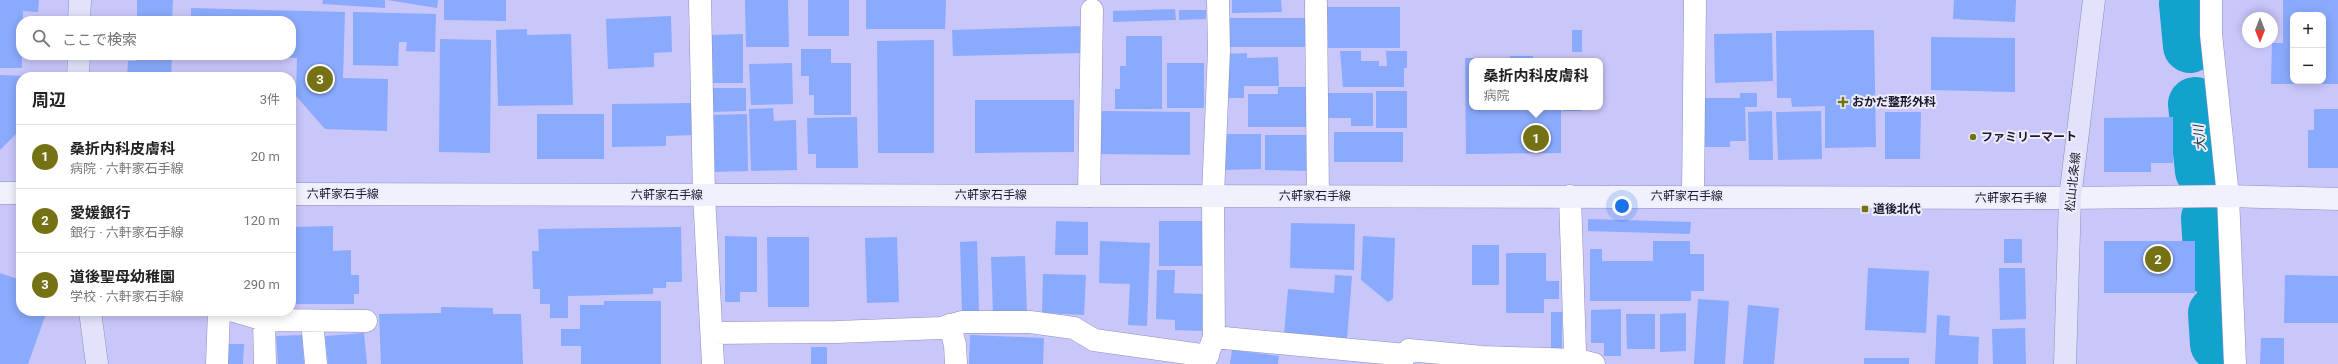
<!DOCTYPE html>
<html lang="ja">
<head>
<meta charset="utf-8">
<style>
	:root { --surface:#fff; --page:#f6f6f6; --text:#222; --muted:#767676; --line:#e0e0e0; --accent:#757215 }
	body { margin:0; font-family:Roboto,"Noto Sans JP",sans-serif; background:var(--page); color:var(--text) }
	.controls { position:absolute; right:12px; top:12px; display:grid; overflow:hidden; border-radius:8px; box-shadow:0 2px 10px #0003 }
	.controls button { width:36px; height:36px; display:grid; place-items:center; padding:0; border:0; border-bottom:1px solid var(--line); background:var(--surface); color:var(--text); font:20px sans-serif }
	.compass { position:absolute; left:2242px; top:12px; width:36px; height:36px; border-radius:50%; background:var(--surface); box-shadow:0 2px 10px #0003; rotate:180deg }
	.you { position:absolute; left:1622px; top:206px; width:14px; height:14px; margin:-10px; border:3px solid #fff; border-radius:50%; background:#1a73e8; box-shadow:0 0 0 6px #1a73e833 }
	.badge { display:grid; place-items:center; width:26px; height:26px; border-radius:50%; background:var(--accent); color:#fff; font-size:13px; font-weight:700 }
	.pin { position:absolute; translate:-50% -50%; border:2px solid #fff; box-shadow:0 1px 4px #0006 }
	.popup { position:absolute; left:1469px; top:58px; width:134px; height:52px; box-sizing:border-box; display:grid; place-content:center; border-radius:8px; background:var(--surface); filter:drop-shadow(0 1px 3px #0005); font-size:13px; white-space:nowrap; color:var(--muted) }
	.popup b { font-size:15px; color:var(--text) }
	.popup::after { content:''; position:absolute; left:50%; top:100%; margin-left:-8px; border:8px solid transparent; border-top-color:var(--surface) }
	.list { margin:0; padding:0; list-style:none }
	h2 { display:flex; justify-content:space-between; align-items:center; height:52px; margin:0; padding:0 16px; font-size:17px }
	h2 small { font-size:13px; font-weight:400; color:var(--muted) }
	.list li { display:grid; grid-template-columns:26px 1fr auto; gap:12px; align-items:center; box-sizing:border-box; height:64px; padding:0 16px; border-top:1px solid var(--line) }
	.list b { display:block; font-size:15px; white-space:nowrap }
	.list p { margin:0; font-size:13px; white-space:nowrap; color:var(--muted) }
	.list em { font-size:13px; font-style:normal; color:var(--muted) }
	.icon { flex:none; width:22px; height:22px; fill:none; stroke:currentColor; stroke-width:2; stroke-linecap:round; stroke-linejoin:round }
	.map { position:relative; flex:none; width:2338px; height:364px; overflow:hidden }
	.search { position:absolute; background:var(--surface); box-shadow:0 2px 10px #0003; left:16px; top:16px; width:280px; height:44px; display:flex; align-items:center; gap:10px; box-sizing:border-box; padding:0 14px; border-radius:16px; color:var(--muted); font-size:15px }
	.panel { position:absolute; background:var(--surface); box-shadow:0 2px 10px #0003; left:16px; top:72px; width:280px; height:244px; border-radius:16px }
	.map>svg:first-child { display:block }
</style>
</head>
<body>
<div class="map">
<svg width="2338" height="364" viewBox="0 0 2338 364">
	<rect width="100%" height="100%" fill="#c9c6fa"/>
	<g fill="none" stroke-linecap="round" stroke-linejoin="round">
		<path stroke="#13a1ce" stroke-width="54" d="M 2186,4 L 2190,46
			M 2195,104 L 2202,171
			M 2208,218 L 2211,269
			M 2215,313 L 2217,344"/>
	</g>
	<path fill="#8aaafd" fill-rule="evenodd" d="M 0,0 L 39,0 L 38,12 L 23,11 L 23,21 L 21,21 L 22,68 L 0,68 Z
		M 137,0 L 173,0 L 172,21 L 137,21 Z
		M 323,0 L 385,0 L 385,8 L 322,4 Z
		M 387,0 L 438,0 L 437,8 Z
		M 444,0 L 506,0 L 506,21 L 444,20 Z
		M 745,0 L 788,0 L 789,47 L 746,47 Z
		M 808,0 L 849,0 L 849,36 L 808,36 Z
		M 866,0 L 946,0 L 945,29 L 866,29 Z
		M 1232,0 L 1281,0 L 1282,12 L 1232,13 Z
		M 1954,0 L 2016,0 L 2015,22 L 1953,19 Z
		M 2283,0 L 2338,0 L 2338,84 L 2271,84 L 2272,43 L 2283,43 ZM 2293,15 L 2323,15 L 2323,81 L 2293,81 Z
		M 1327,7 L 1400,7 L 1400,48 L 1327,48 Z
		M 191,8 L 345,12 L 343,78 L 388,79 L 387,131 L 325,129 L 296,96 L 297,58 L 254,56 L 291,55 L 291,21 L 191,21 Z
		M 1175,9 L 1176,20 L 1113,22 L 1113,11 Z
		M 1179,10 L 1206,10 L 1206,19 L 1179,20 Z
		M 353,12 L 436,14 L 435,52 L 406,51 L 407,42 L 399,42 L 398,66 L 353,65 Z
		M 671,16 L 672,52 L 654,53 L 654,67 L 608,69 L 606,19 Z
		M 1229,18 L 1309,18 L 1309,47 L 1229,47 Z
		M 1083,26 L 1084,53 L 953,56 L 952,30 Z
		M 527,29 L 527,35 L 571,34 L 573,105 L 498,106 L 496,30 Z
		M 1572,30 L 1582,30 L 1582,52 L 1572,52 Z
		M 1874,30 L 1876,147 L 1825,148 L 1825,106 L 1792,107 L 1791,98 L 1777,98 L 1776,31 Z
		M 1772,33 L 1773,81 L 1715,83 L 1714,34 Z
		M 743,34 L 743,83 L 710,83 L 710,35 Z
		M 1126,36 L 1162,36 L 1162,109 L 1115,109 L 1115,89 L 1120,89 L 1120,66 L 1126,66 Z
		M 1931,37 L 2015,38 L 2015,92 L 1931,90 Z
		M 440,39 L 491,40 L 490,153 L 439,152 Z
		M 934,40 L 934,153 L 878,153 L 877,41 Z
		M 801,49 L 831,49 L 831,63 L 851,63 L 851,115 L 814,115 L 814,95 L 809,95 L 809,76 L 801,76 Z
		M 1340,51 L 1361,51 L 1361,61 L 1379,61 L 1379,66 L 1387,66 L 1386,51 L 1407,51 L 1407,68 L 1404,68 L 1404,87 L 1343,87 Z
		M 1247,53 L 1247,58 L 1278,57 L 1279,86 L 1244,86 L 1244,98 L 1224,98 L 1223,54 Z
		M 136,55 L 172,55 L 171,77 L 127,77 L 128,61 L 136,61 Z
		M 1510,56 L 1533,56 L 1533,61 L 1510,61 Z
		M 1465,58 L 1506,58 L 1506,61 L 1472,61 L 1472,107 L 1506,107 L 1506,110 L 1561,110 L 1561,153 L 1466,154 Z
		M 792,63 L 793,104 L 751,105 L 749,64 Z
		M 1167,63 L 1204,63 L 1204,108 L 1167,108 Z
		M 0,75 L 28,76 L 21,77 L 21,129 L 0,150 Z
		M 1278,87 L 1309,87 L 1309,127 L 1248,127 L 1248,94 L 1278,94 Z
		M 710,88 L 746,88 L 746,111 L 710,112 Z
		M 1376,91 L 1407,91 L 1407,128 L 1376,128 Z
		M 1326,93 L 1373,93 L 1373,126 L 1351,126 L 1351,118 L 1326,118 Z
		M 1740,93 L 1757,93 L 1757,107 L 1745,107 L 1746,141 L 1730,141 L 1730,147 L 1704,147 L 1704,98 L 1740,98 Z
		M 975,100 L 1074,100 L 1074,152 L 975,153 Z
		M 692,103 L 693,135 L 666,136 L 666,146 L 612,147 L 612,104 Z
		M 1563,107 L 1582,107 L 1582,111 L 1563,111 Z
		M 773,108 L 774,121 L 796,120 L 797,170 L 751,171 L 749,109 Z
		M 2314,109 L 2338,109 L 2338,168 L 2308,168 L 2308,130 L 2314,130 Z
		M 1099,111 L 1190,112 L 1190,155 L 1099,154 Z
		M 1772,111 L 1773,160 L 1749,160 L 1748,112 Z
		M 1821,111 L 1822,159 L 1778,160 L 1776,112 Z
		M 1885,112 L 1921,112 L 1920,159 L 1885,159 Z
		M 537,114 L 604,114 L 604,159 L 537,159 Z
		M 747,114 L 748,171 L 712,172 L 710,115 Z
		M 857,117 L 858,168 L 816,168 L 816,154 L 808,154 L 807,118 Z
		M 2173,117 L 2173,163 L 2151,163 L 2151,172 L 2104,172 L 2104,118 Z
		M 1334,132 L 1403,132 L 1403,162 L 1334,162 Z
		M 1221,134 L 1261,134 L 1261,169 L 1221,170 Z
		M 1265,135 L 1308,135 L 1308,171 L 1265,170 Z
		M 1588,219 L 1691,222 L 1690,234 L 1588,231 Z
		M 1056,221 L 1088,222 L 1088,255 L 1055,255 Z
		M 1159,221 L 1206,221 L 1205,266 L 1159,266 Z
		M 1291,223 L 1355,224 L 1354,270 L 1290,268 Z
		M 333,226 L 333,251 L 351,250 L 351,275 L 359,275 L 359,294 L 354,294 L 354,304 L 291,304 L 291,227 Z
		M 681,227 L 682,282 L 666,282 L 666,288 L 653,288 L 653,294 L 568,296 L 568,318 L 550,318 L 550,304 L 540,304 L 540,289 L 533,289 L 532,251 L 539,251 L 538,229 Z
		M 725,236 L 757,237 L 757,292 L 740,292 L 740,302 L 725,302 Z
		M 1363,236 L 1395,238 L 1393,299 L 1388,302 L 1361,280 Z
		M 767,237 L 809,237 L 809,307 L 768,307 Z
		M 897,237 L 899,302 L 867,303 L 865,238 Z
		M 2004,239 L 2022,239 L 2022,263 L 2004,263 Z
		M 977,241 L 979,311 L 962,312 L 960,242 Z
		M 1100,241 L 1150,243 L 1147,326 L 1128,325 L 1130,284 L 1099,283 Z
		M 1653,241 L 1690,241 L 1690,254 L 1704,254 L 1704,291 L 1691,291 L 1691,301 L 1590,301 L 1590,249 L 1602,249 L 1602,261 L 1653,261 Z
		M 2104,241 L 2195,241 L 2195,293 L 2104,293 Z
		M 1472,245 L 1499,245 L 1499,285 L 1472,285 Z
		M 1506,253 L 1546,253 L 1546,281 L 1559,281 L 1559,299 L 1544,299 L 1544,313 L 1506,313 Z
		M 1025,256 L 1027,312 L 993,313 L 991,257 Z
		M 1868,268 L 1929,271 L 1926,333 L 1865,330 Z
		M 1999,268 L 2025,268 L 2026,319 L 2000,320 Z
		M 1157,270 L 1175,270 L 1174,293 L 1203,294 L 1202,331 L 1175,330 L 1175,320 L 1156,319 Z
		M 0,273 L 21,280 L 21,311 L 47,311 L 28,364 L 0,364 Z
		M 1043,274 L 1086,275 L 1084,315 L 1042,313 Z
		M 1335,275 L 1352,276 L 1347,339 L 1284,334 L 1288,289 L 1334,293 Z
		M 2285,275 L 2338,276 L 2338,323 L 2284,323 Z
		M 1698,299 L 1729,301 L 1725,364 L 1694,364 Z
		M 604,301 L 661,301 L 661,364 L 581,364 L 581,346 L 561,346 L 561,329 L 580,329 L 580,305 L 604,305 Z
		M 1748,305 L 1779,308 L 1774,364 L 1743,364 Z
		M 441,307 L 493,308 L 493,314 L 521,314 L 523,364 L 381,364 L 379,314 L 441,313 Z
		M 1621,309 L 1621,356 L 1604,356 L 1604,343 L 1591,343 L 1591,310 Z
		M 1551,312 L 1562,312 L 1562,349 L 1551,349 Z
		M 1686,313 L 1686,351 L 1660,352 L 1660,314 Z
		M 1626,314 L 1655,314 L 1655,349 L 1627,349 Z
		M 1937,315 L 1950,316 L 1949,335 L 1979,337 L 1978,364 L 1935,364 Z
		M 2025,328 L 2026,364 L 1993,364 L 1992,329 Z
		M 364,333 L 367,364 L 328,364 L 325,336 Z
		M 302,335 L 304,364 L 278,364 L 276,336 Z
		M 970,335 L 1044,338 L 1043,364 L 969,364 Z
		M 2261,338 L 2284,338 L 2284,364 L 2260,364 Z
		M 222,344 L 244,344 L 243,364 L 221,364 Z
		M 811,347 L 827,347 L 827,364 L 811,364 Z
		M 1232,350 L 1279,356 L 1278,364 L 1230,364 Z
		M 1864,358 L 1909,358 L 1909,364 L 1864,364 Z"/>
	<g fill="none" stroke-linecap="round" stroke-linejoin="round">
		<defs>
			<path id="minor" d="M 700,0 L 704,195 L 713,364
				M 2211,0 L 2211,34 L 2228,196 L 2235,364
				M 1316,3 L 1318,196
				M 1089,196 L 1092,10
				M 1570,196 L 1575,351 L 1578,364
				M 1693,196 L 1695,0
				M 234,311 L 264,320 L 366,321
				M 264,320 L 265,364
				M 312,321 L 316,364
				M 950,325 L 955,345 L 956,364
				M 712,333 L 837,332 L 941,328 L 962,322 L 1030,322 L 1074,328 L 1094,340 L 1208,356
				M 1214,337 L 1406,355 L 1409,350 L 1482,357 L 1577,360 L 1594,364
				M 1209,351 L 1214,337 L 1213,196 L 1219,50 L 1218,0
				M 217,364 L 219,311"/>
			<path id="secondary" d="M 0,193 L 21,193
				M 291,194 L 2070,198 L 2228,196 L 2338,199"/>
			<path id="primary" d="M 79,21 L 80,0
				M 78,77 L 79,55
				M 90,311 L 97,364
				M 2065,364 L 2070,198 L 2094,0"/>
		</defs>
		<use href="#minor" stroke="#908dbe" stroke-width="23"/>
		<use href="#secondary" stroke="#908dbe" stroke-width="23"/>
		<use href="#primary" stroke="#918fb3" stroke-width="23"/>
		<use href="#minor" stroke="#fff" stroke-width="22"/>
		<use href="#secondary" stroke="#f1f1fe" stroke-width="22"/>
		<use href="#primary" stroke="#e3e2fd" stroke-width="22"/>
	</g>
	<g fill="#757215" stroke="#ececfc" stroke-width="1.5">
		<path d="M1841 96h4v4h4v4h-4v4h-4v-4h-4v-4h4z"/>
		<circle cx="1973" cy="137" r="4"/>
		<rect x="1861" y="205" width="8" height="8" rx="2"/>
	</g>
	<g text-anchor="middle" stroke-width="4" stroke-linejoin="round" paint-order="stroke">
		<g font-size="12" font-weight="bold" fill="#1b192c" stroke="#ececfc" text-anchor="start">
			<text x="1852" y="106">おかだ整形外科</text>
			<text x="1981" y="141">ファミリーマート</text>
			<text x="1873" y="213">道後北代</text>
		</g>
		<g font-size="12" fill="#1b192c" stroke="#ececfc">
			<text transform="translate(2073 182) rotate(-84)" y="4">松山北条線</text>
			<text x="343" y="198">六軒家石手線</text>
			<text x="667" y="199">六軒家石手線</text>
			<text x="991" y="199">六軒家石手線</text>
			<text x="1315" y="200">六軒家石手線</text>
			<text x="1687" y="200">六軒家石手線</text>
			<text x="2011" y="202">六軒家石手線</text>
		</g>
		<g font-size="13" font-style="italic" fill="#1e323b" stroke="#ececfc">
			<text transform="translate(2199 138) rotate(-96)" y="5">大川</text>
		</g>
	</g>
</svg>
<div class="controls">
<button>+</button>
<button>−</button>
</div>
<svg class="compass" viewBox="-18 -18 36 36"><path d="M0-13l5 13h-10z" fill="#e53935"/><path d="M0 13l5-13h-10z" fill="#767676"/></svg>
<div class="you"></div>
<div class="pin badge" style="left:1536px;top:138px">1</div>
<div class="popup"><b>桑折内科皮膚科</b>病院</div>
<div class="pin badge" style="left:2158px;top:259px">2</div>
<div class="pin badge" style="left:320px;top:79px">3</div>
<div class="search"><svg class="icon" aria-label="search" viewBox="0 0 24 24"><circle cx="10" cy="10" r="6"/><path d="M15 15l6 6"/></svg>ここで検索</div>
<section class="panel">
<h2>周辺<small>3件</small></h2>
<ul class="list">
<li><span class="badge">1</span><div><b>桑折内科皮膚科</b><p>病院 · 六軒家石手線</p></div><em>20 m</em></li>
<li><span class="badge">2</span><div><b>愛媛銀行</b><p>銀行 · 六軒家石手線</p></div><em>120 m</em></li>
<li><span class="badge">3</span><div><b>道後聖母幼稚園</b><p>学校 · 六軒家石手線</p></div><em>290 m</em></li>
</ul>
</section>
</div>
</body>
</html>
